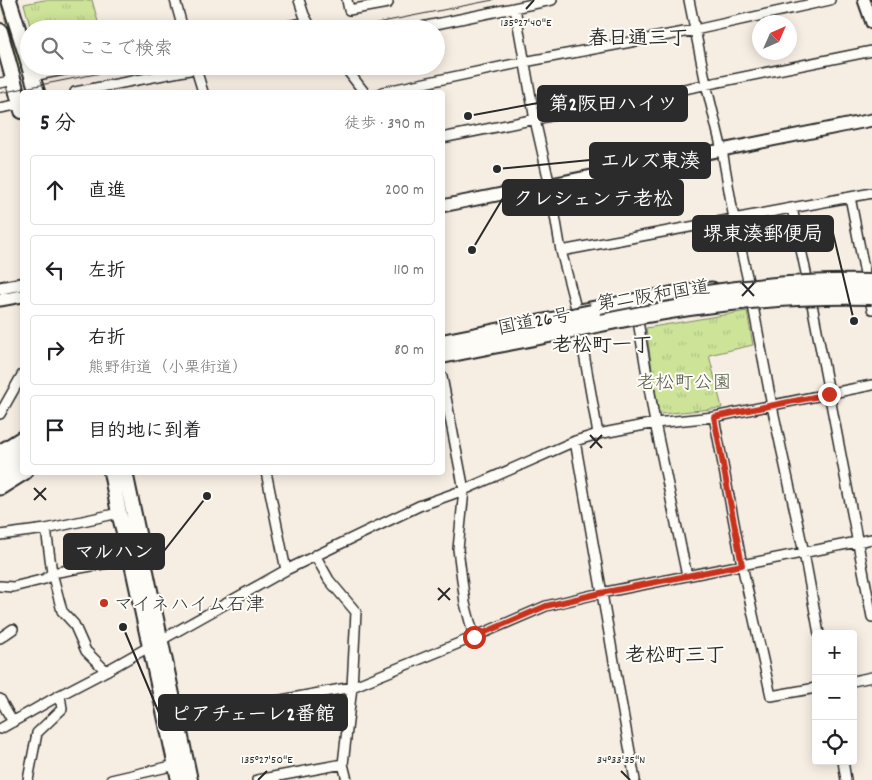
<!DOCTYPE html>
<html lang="ja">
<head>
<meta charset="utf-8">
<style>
	:root { --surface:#fff; --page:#f2f2f2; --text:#202124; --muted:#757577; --line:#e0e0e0 }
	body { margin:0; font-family:Dekko,"Klee One",sans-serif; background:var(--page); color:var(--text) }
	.controls { position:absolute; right:15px; bottom:15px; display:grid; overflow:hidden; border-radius:5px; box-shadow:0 2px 12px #0003 }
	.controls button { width:45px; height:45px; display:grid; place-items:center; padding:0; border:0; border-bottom:1px solid var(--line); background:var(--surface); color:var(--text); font:25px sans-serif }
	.compass { position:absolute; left:752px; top:15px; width:45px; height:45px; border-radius:50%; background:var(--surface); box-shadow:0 2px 12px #0003; rotate:45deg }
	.stop { position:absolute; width:15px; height:15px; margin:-11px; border:4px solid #c8321e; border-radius:50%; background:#fff }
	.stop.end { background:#c8321e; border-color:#fff; box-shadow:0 1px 5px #0008 }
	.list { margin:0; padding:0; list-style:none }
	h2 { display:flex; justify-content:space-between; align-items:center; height:65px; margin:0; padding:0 20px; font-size:21px }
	h2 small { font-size:16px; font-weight:400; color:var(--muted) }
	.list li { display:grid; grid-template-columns:32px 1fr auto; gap:15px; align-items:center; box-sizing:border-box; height:70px; margin:0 10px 10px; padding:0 10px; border:1px solid var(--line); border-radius:5px }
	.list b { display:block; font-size:19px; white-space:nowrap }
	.list p { margin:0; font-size:16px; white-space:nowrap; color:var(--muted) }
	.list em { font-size:16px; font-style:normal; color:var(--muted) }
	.icon { flex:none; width:28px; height:28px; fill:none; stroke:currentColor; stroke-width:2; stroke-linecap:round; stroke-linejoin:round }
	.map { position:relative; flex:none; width:872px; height:780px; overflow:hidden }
	.search { position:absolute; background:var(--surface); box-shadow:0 2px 12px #0003; left:20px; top:20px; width:425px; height:55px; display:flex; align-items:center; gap:12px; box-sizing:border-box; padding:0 18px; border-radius:28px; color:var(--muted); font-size:19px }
	.panel { position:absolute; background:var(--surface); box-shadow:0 2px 12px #0003; left:20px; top:90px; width:425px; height:385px; border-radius:5px }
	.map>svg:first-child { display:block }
</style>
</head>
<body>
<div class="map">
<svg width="872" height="780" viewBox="0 0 872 780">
	<defs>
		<pattern id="grass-tufts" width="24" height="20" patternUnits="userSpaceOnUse" patternTransform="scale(1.25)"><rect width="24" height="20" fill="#cde398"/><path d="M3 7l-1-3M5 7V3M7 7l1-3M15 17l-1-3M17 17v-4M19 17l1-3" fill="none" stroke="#b0c383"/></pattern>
	</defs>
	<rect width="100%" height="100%" fill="#f7eee3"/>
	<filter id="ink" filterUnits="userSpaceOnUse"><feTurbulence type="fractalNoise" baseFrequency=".02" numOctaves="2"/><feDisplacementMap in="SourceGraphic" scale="10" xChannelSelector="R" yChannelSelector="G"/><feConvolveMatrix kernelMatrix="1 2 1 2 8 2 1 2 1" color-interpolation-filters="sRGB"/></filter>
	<g filter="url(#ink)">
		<path fill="url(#grass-tufts)" stroke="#7c8762" d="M 0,0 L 3,0 L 22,66 L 20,68 L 18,67 Z
			M 44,0 L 92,0 L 100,29 L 31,29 L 24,4 Z
			M 747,311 L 753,345 L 709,355 L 722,408 L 661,414 L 658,410 L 646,328 Z"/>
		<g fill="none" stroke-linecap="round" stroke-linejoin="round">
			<defs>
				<path id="minor" d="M 175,0 L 183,29
					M 347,0 L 349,10 L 388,3 L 387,0
					M 689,0 L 706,84 L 722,150 L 734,219 L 749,285 L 772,406 L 804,553 L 819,634
					M 515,8 L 535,120 L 550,186 L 561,251 L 577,312
					M 273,29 L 308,22 L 304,15 L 299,0
					M 412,29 L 552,0
					M 344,66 L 364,92
					M 196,69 L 203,92
					M 32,76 L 85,66
					M 0,83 L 14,80
					M 75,92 L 210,66
					M 382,92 L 524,62 L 695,30 L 830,0
					M 0,108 L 21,104
					M 442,138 L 872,51
					M 850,197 L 866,279
					M 792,208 L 808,282
					M 561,251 L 872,193
					M 811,299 L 872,617
					M 870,299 L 872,309
					M 638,321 L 655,423 L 687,576
					M 580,331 L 598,434
					M 442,377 L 464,490 L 458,549 L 465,603 L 474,637
					M 0,414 L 22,375
					M 714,417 L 742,565 L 771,696 L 816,688
					M 575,441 L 635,780
					M 266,472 L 286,570
					M 46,529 L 52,573 L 62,611 L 74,624 L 86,651 L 106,671
					M 0,535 L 46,529 L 119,513
					M 315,555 L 329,580 L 356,612 L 352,687 L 343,764 L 347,780
					M 0,586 L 13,587 L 45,579 L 52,573 L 131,559
					M 0,638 L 13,629
					M 853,681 L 872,677
					M 0,699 L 13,722
					M 177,719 L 352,687 L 474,637 L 546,606 L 601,593 L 872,539
					M 0,729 L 60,695 L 106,671 L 286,570 L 419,506 L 464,490 L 575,441 L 598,434 L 655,423 L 714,417 L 872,385
					M 843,761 L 846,780
					M 28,780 L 37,733 L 62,709 L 60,695
					M 111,780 L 176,765
					M 257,780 L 343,764"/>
				<path id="tertiary" d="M 864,0 L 872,23
					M 442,206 L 872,120
					M 0,288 L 22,284
					M 0,300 L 22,296"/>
				<path id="primary" d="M 9,0 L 29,64
					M 0,31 L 22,111
					M 29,66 L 37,92
					M 111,472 L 119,513 L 131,559 L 179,780
					M 125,472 L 190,780"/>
				<path id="trunk" d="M 579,312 L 675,294 L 712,290
					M 0,453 L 22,439
					M 0,487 L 24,472"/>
				<path id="motorway" d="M 0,463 L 22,449
					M 0,476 L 22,463"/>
			</defs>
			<use href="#minor" stroke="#2b2b2b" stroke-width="12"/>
			<use href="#tertiary" stroke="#2b2b2b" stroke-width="15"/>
			<use href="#primary" stroke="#2b2b2b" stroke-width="18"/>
			<use href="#trunk" stroke="#2b2b2b" stroke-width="19"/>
			<use href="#motorway" stroke="#2b2b2b" stroke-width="20"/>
			<use href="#minor" stroke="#fdfcf7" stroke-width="9"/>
			<use href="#tertiary" stroke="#fdfcf7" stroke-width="11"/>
			<use href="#primary" stroke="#fdfcf7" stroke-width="14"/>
			<use href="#trunk" stroke="#fdfcf7" stroke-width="15"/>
			<use href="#motorway" stroke="#fdfcf7" stroke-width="16"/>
			<path stroke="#2b2b2b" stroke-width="1" d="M 326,29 L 353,23
				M 347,29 L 493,0
				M 129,72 L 158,66
				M 0,93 L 136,66"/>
			<defs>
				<path id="motorway-bridge" d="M 700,295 C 757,286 815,282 872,283
					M 442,343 L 592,313
					M 442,355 C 476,348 510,342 544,335 C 606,322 668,308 731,302 C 778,297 825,295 872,296"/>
			</defs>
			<use href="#motorway-bridge" stroke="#2b2b2b" stroke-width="20" stroke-linecap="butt"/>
			<use href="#motorway-bridge" stroke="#fdfcf7" stroke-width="16"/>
		</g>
	</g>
	<g fill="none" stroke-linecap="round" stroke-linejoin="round" filter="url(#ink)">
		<path stroke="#c8321e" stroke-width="6" d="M 474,637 L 546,606 L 601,593 L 742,565 L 714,417 L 829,394"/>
	</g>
	<path fill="none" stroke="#2b2b2b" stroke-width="2" d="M 526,9 L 534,0M 742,283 L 754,296M 742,296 L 754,283M 590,435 L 602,448M 590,448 L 602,435M 34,488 L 46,500M 34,500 L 46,488M 438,588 L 450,600M 438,600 L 450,588M 621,771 L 630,780M 258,780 L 267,771"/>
	<circle fill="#c8321e" stroke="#fdfcf7" stroke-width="2" cx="104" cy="603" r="5"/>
	<g text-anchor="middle" stroke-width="4" stroke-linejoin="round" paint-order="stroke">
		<g font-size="19" fill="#2b2b2b" stroke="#fdfcf7">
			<text transform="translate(653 294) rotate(-9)" y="7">第二阪和国道</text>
			<text transform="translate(534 320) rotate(-11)" y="7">国道26号</text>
		</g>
		<g font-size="19" fill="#545946" stroke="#fdfcf7">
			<text x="684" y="388">老松町公園</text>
		</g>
		<g font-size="19" fill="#2b2b2b" stroke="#fdfcf7" text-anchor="start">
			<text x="114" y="610">マイネハイム石津</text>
		</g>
		<g font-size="20" font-weight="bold" fill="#2b2b2b" stroke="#fdfcf7">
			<text x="638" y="44">春日通三丁</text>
			<text x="602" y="351">老松町一丁</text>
			<text x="675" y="661">老松町三丁</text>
		</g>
	</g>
	<g font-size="12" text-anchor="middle" fill="#2b2b2b" stroke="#fdfcf7" stroke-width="4" stroke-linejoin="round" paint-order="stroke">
		<text x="526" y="26">135°27'40"E</text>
		<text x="267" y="763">135°27'50"E</text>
		<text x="621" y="763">34°33'35"N</text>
	</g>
	<path fill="none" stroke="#2b2b2b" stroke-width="2" d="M468 116L538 103M497 169L590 160M472 250L503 198M854 321L833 233M207 496L164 551M123 627L159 713"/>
	<g fill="#2b2b2b" stroke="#fdfcf7" stroke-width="2">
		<circle cx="468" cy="116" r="5"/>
		<circle cx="497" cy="169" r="5"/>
		<circle cx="472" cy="250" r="5"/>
		<circle cx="854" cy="321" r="5"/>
		<circle cx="207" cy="496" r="5"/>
		<circle cx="123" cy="627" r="5"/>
	</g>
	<g fill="#2b2b2b" stroke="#2b2b2b" stroke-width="2">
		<rect x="538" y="86" width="149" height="35" rx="5"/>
		<rect x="590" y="143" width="120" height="35" rx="5"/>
		<rect x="503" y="180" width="180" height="35" rx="5"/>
		<rect x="693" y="216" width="140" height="35" rx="5"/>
		<rect x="64" y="534" width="100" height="35" rx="5"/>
		<rect x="159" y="695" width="188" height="35" rx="5"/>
	</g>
	<g font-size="20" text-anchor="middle" font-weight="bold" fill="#fff">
		<text x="613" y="110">第2阪田ハイツ</text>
		<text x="650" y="167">エルズ東湊</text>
		<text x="593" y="205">クレシェンテ老松</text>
		<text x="763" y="240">堺東湊郵便局</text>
		<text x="114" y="558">マルハン</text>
		<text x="253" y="720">ピアチェーレ2番館</text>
	</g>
</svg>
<div class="controls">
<button>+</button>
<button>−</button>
<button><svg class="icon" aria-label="locate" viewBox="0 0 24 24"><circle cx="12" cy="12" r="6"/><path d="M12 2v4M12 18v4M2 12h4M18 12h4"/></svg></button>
</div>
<svg class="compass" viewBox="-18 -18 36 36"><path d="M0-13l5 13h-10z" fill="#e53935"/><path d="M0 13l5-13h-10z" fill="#757577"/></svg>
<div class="stop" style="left:474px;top:637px"></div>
<div class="stop end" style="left:829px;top:394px"></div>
<div class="search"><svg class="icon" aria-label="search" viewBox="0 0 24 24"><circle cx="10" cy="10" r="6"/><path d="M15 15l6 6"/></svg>ここで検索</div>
<section class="panel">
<h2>5 分<small>徒歩 · 390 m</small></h2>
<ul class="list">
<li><svg class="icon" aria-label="ahead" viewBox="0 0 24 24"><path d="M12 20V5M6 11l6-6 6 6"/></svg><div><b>直進</b></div><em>200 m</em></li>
<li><svg class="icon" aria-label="left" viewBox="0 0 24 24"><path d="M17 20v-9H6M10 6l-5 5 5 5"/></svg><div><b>左折</b></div><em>110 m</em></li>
<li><svg class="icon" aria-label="right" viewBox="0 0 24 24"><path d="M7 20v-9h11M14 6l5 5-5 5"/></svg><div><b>右折</b><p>熊野街道（小栗街道）</p></div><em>80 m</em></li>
<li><svg class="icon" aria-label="arrive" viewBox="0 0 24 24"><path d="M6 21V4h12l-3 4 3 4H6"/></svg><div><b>目的地に到着</b></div></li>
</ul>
</section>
</div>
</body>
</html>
